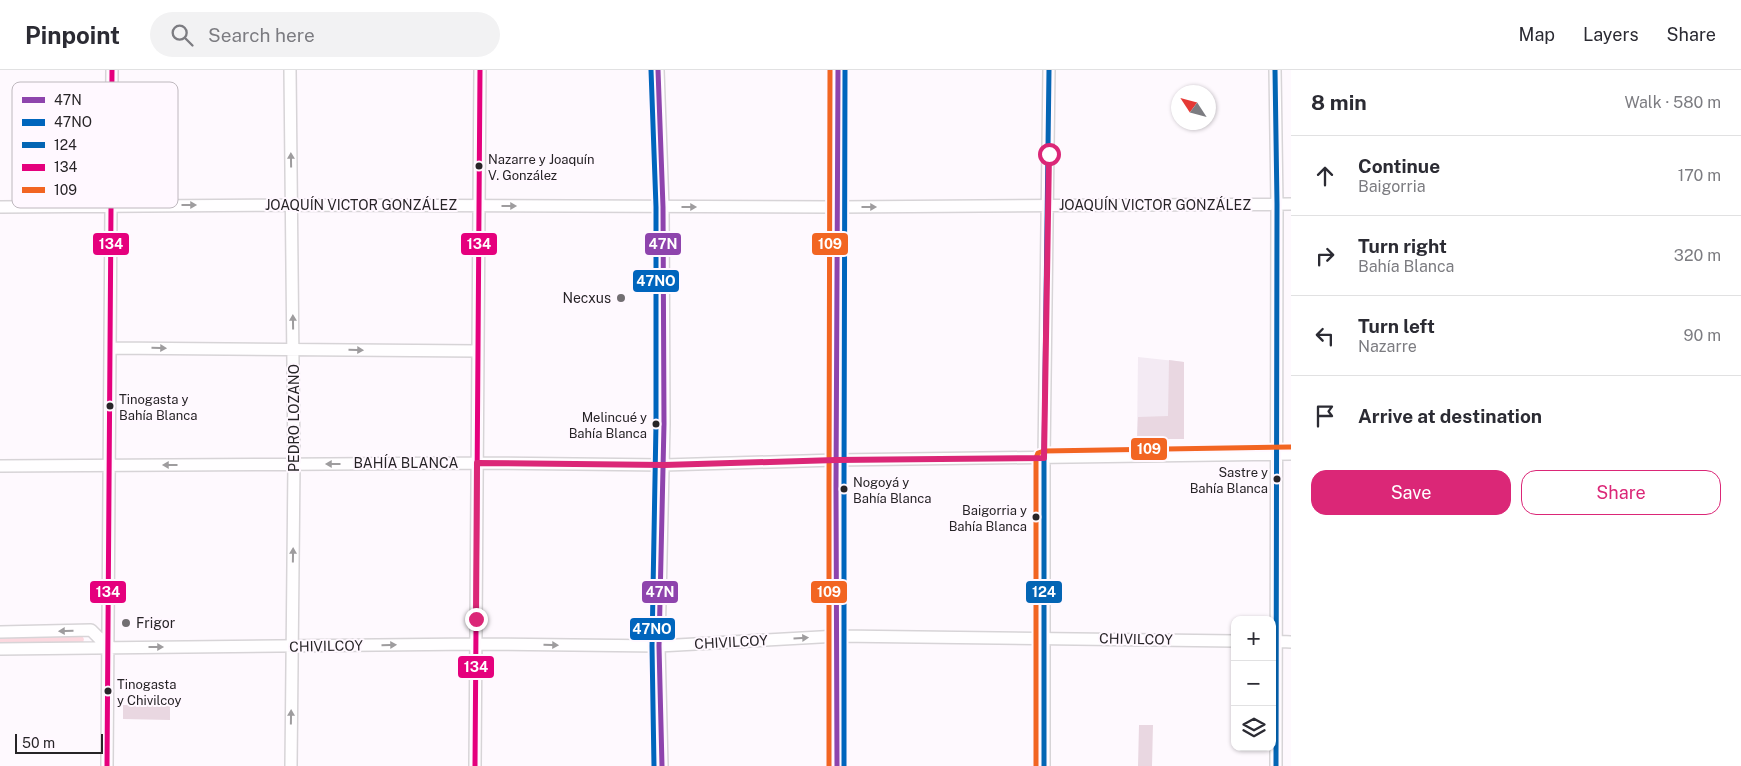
<!DOCTYPE html>
<html lang="en">
<head>
<meta charset="utf-8">
<style>
	:root { --surface:#fff; --page:#f2f2f3; --text:#2b2b33; --muted:#7c7c81; --line:#e1e1e2; --accent:#db2777 }
	body { margin:0; font-family:"Public Sans",sans-serif; background:var(--page); color:var(--text) }
	.controls { position:absolute; right:15px; bottom:15px; display:grid; overflow:hidden; border-radius:10px; box-shadow:0 1px 4px #0004 }
	.controls button { width:45px; height:45px; display:grid; place-items:center; padding:0; border:0; border-bottom:1px solid var(--line); background:var(--surface); color:var(--text); font:25px sans-serif }
	.compass { position:absolute; left:1171px; top:15px; width:45px; height:45px; border-radius:50%; background:var(--surface); box-shadow:0 1px 4px #0004; rotate:306deg }
	.scale { position:absolute; left:15px; bottom:12px; width:88px; box-sizing:border-box; padding-left:5px; border:2px solid #272427; border-top:0; font-size:14px; line-height:18px; white-space:nowrap; color:#272427; -webkit-text-stroke:4px #fff8ff; paint-order:stroke }
	.stop { position:absolute; width:15px; height:15px; margin:-11px; border:4px solid #db2777; border-radius:50%; background:#fff }
	.stop.end { background:#db2777; border-color:#fff; box-shadow:0 1px 5px #0008 }
	.list { margin:0; padding:0; list-style:none }
	h2 { display:flex; justify-content:space-between; align-items:center; height:65px; margin:0; padding:0 20px; font-size:21px }
	h2 small { font-size:16px; font-weight:400; color:var(--muted) }
	.list li { display:grid; grid-template-columns:32px 1fr auto; gap:15px; align-items:center; box-sizing:border-box; height:80px; padding:0 20px; border-top:1px solid var(--line) }
	.list b { display:block; font-size:19px; white-space:nowrap }
	.list p { margin:0; font-size:16px; white-space:nowrap; color:var(--muted) }
	.list em { font-size:16px; font-style:normal; color:var(--muted) }
	.actions { display:flex; gap:10px; padding:15px 20px }
	.actions a { flex:1; padding:11px 0; border:1px solid var(--accent); border-radius:15px; text-align:center; font-size:18px; color:var(--accent) }
	.actions .main { background:var(--accent); color:#fff }
	.icon { flex:none; width:28px; height:28px; fill:none; stroke:currentColor; stroke-width:2; stroke-linecap:round; stroke-linejoin:round }
	.map { position:relative; flex:none; width:1291px; height:696px; overflow:hidden }
	header { display:flex; align-items:center; gap:30px; box-sizing:border-box; height:70px; padding:0 25px; background:var(--surface); border-bottom:1px solid var(--line) }
	header strong { font-size:24px }
	nav { display:flex; gap:28px; margin-inline-start:auto; font-size:18px }
	.search { width:350px; height:45px; background:var(--page); display:flex; align-items:center; gap:12px; box-sizing:border-box; padding:0 18px; border-radius:28px; color:var(--muted); font-size:19px }
	main { display:flex }
	aside { flex:1; background:var(--surface) }
	.map>svg:first-child { display:block }
</style>
</head>
<body>
<header>
<strong>Pinpoint</strong>
<div class="search"><svg class="icon" aria-label="search" viewBox="0 0 24 24"><circle cx="10" cy="10" r="6"/><path d="M15 15l6 6"/></svg>Search here</div>
<nav><a>Map</a><a>Layers</a><a>Share</a></nav>
</header>
<main>
<div class="map">
<svg width="1291" height="696" viewBox="0 0 1291 696">
	<rect width="100%" height="100%" fill="#fef9fe"/>
	<path fill="#f3eaf3" d="M 1138,287 L 1184,292 L 1184,369 L 1137,369 Z"/>
	<path fill="#fcd8df" d="M 82,566 L 84,569 L 83,573 L 0,574 L 0,567 Z"/>
	<path fill="#e9d7e1" d="M 1169,290 L 1184,292 L 1184,369 L 1137,369 L 1138,347 L 1168,346 Z
		M 123,635 L 170,635 L 170,650 L 123,649 Z
		M 1139,655 L 1153,655 L 1152,696 L 1138,696 Z"/>
	<g fill="none" stroke-linecap="round" stroke-linejoin="round">
		<defs>
			<path id="street" d="M 290,0 L 294,394 L 291,696
				M 658,0 L 663,137 L 664,354 L 659,576 L 662,696
				M 1275,0 L 1277,134 L 1276,696
				M 0,137 L 291,135 L 838,137 L 1291,134
				M 110,278 L 478,281
				M 0,396 L 477,393 L 664,395 L 836,390 L 1291,384
				M 0,562 L 91,560 L 108,577
				M 1272,571 L 1291,572
				M 0,579 L 476,574 L 659,576 L 838,566 L 1235,571
				M 107,696 L 112,0
				M 475,696 L 480,0
				M 837,696 L 836,416 L 838,0
				M 1044,696 L 1044,388 L 1049,0"/>
		</defs>
		<use href="#street" stroke="#d7d4d7" stroke-width="14"/>
		<use href="#street" stroke="#fffeff" stroke-width="11"/>
		<defs>
			<path id="bus-1" d="M 658,0 L 663,137 L 664,354 L 659,576 L 662,696
				M 837,696 L 836,416 L 838,0"/>
			<path id="bus-2" d="M 651,0 L 656,137 L 656,354 L 652,576 L 654,696
				M 844,696 L 844,416 L 845,0"/>
			<path id="bus-3" d="M 1275,0 L 1277,134 L 1276,696
				M 1044,696 L 1044,388 L 1049,0"/>
			<path id="bus-4" d="M 107,696 L 112,0
				M 475,696 L 480,0"/>
			<path id="bus-5" d="M 829,696 L 829,416 L 830,0
				M 1036,696 L 1036,388 L 1038,383 L 1044,381 L 1291,377"/>
		</defs>
		<use href="#bus-1" stroke="#fff8ff" stroke-width="9"/>
		<use href="#bus-2" stroke="#fff8ff" stroke-width="9"/>
		<use href="#bus-3" stroke="#fff8ff" stroke-width="9"/>
		<use href="#bus-4" stroke="#fff8ff" stroke-width="9"/>
		<use href="#bus-5" stroke="#fff8ff" stroke-width="9"/>
		<use href="#bus-1" stroke="#8e44ad" stroke-width="5"/>
		<use href="#bus-2" stroke="#0065bd" stroke-width="5"/>
		<use href="#bus-3" stroke="#0465b4" stroke-width="5"/>
		<use href="#bus-4" stroke="#e5007d" stroke-width="5"/>
		<use href="#bus-5" stroke="#f26522" stroke-width="5"/>
	</g>
	<defs><path id="oneway-solid" d="M-6-.8H1V-3.2L6.5 0L1 3.2V.8H-6Z" transform="scale(1.25)"/></defs>
	<g fill="#9e9c9e">
		<use href="#oneway-solid" transform="translate(291 90) rotate(-91)"/>
		<use href="#oneway-solid" transform="translate(189 135)"/>
		<use href="#oneway-solid" transform="translate(509 136)"/>
		<use href="#oneway-solid" transform="translate(689 137)"/>
		<use href="#oneway-solid" transform="translate(869 137)"/>
		<use href="#oneway-solid" transform="translate(293 252) rotate(-91)"/>
		<use href="#oneway-solid" transform="translate(159 278) rotate(1)"/>
		<use href="#oneway-solid" transform="translate(356 280) rotate(1)"/>
		<use href="#oneway-solid" transform="translate(333 394) rotate(180)"/>
		<use href="#oneway-solid" transform="translate(170 395) rotate(180)"/>
		<use href="#oneway-solid" transform="translate(293 485) rotate(-89)"/>
		<use href="#oneway-solid" transform="translate(66 561) rotate(179)"/>
		<use href="#oneway-solid" transform="translate(801 568) rotate(-3)"/>
		<use href="#oneway-solid" transform="translate(389 575) rotate(-1)"/>
		<use href="#oneway-solid" transform="translate(551 575) rotate(1)"/>
		<use href="#oneway-solid" transform="translate(156 577)"/>
		<use href="#oneway-solid" transform="translate(291 647) rotate(-89)"/>
	</g>
	<g fill="none" stroke-linecap="round" stroke-linejoin="round">
		<path stroke="#db2777" stroke-width="6" d="M 476,549 L 477,393 L 664,395 L 836,390 L 1044,388 L 1049,84"/>
	</g>
	<g fill="#272427" stroke="#fff8ff" stroke-width="2">
		<circle cx="479" cy="96" r="4.5"/>
		<circle cx="110" cy="336" r="4.5"/>
		<circle cx="656" cy="354" r="4.5"/>
		<circle cx="1277" cy="409" r="4.5"/>
		<circle cx="844" cy="419" r="4.5"/>
		<circle cx="1036" cy="447" r="4.5"/>
		<circle cx="108" cy="621" r="4.5"/>
	</g>
	<g fill="#726f72" stroke="#fff8ff" stroke-width="2">
		<circle cx="621" cy="228" r="5"/>
		<circle cx="126" cy="553" r="5"/>
	</g>
	<g text-anchor="middle" stroke-width="4" stroke-linejoin="round" paint-order="stroke">
		<g font-size="13" fill="#272427" stroke="#fff8ff" text-anchor="start">
			<text x="488" y="94">Nazarre y Joaquín<tspan x="488" dy="16">V. González</tspan></text>
			<text x="119" y="334">Tinogasta y<tspan x="119" dy="16">Bahía Blanca</tspan></text>
			<text x="647" y="352" text-anchor="end">Melincué y<tspan x="647" dy="16">Bahía Blanca</tspan></text>
			<text x="1268" y="407" text-anchor="end">Sastre y<tspan x="1268" dy="16">Bahía Blanca</tspan></text>
			<text x="853" y="417">Nogoyá y<tspan x="853" dy="16">Bahía Blanca</tspan></text>
			<text x="1027" y="445" text-anchor="end">Baigorria y<tspan x="1027" dy="16">Bahía Blanca</tspan></text>
			<text x="117" y="619">Tinogasta<tspan x="117" dy="16">y Chivilcoy</tspan></text>
		</g>
		<g font-size="14" fill="#272427" stroke="#fff8ff">
			<text x="361" y="140">JOAQUÍN VICTOR GONZÁLEZ</text>
			<text x="1155" y="140">JOAQUÍN VICTOR GONZÁLEZ</text>
			<text transform="translate(294 348) rotate(-90)" y="5">PEDRO LOZANO</text>
			<text x="406" y="398">BAHÍA BLANCA</text>
			<text transform="translate(1136 569) rotate(1)" y="5">CHIVILCOY</text>
			<text transform="translate(731 572) rotate(-3)" y="5">CHIVILCOY</text>
			<text transform="translate(326 576) rotate(-1)" y="5">CHIVILCOY</text>
		</g>
		<g font-size="14" fill="#272427" stroke="#fff8ff" text-anchor="end">
			<text x="611" y="233">Necxus</text>
			<text x="136" y="558" text-anchor="start">Frigor</text>
		</g>
	</g>
	<rect x="12" y="12" width="166" height="126" rx="8" fill="#fff8ff" stroke="#beb8be" stroke-width="1"/>
	<rect x="22" y="27" width="23" height="6" fill="#8e44ad"/>
	<rect x="22" y="49" width="23" height="7" fill="#0065bd"/>
	<rect x="22" y="72" width="23" height="6" fill="#0465b4"/>
	<rect x="22" y="94" width="23" height="7" fill="#e5007d"/>
	<rect x="22" y="117" width="23" height="6" fill="#f26522"/>
	<g font-size="14" fill="#272427">
		<text x="54" y="35">47N</text>
		<text x="54" y="57">47NO</text>
		<text x="54" y="80">124</text>
		<text x="54" y="102">134</text>
		<text x="54" y="125">109</text>
	</g>
	<g stroke="#fff8ff" stroke-width="2">
		<rect x="644" y="162" width="38" height="24" rx="5" fill="#8e44ad"/>
		<rect x="811" y="162" width="38" height="24" rx="5" fill="#f26522"/>
		<rect x="92" y="162" width="38" height="24" rx="5" fill="#e5007d"/>
		<rect x="460" y="162" width="38" height="24" rx="5" fill="#e5007d"/>
		<rect x="632" y="199" width="48" height="24" rx="5" fill="#0065bd"/>
		<rect x="1130" y="367" width="38" height="24" rx="5" fill="#f26522"/>
		<rect x="1025" y="510" width="38" height="24" rx="5" fill="#0465b4"/>
		<rect x="810" y="510" width="38" height="24" rx="5" fill="#f26522"/>
		<rect x="89" y="510" width="38" height="24" rx="5" fill="#e5007d"/>
		<rect x="641" y="510" width="38" height="24" rx="5" fill="#8e44ad"/>
		<rect x="629" y="547" width="47" height="24" rx="5" fill="#0065bd"/>
		<rect x="457" y="585" width="38" height="24" rx="5" fill="#e5007d"/>
	</g>
	<g font-size="14" text-anchor="middle" font-weight="bold" fill="#fff">
		<text x="663" y="179">47N</text>
		<text x="830" y="179">109</text>
		<text x="111" y="179">134</text>
		<text x="479" y="179">134</text>
		<text x="656" y="216">47NO</text>
		<text x="1149" y="384">109</text>
		<text x="1044" y="527">124</text>
		<text x="829" y="527">109</text>
		<text x="108" y="527">134</text>
		<text x="660" y="527">47N</text>
		<text x="652" y="564">47NO</text>
		<text x="476" y="602">134</text>
	</g>
</svg>
<div class="controls">
<button>+</button>
<button>−</button>
<button><svg class="icon" aria-label="layers" viewBox="0 0 24 24"><path d="M12 4l9 5-9 5-9-5zM3 14l9 5 9-5"/></svg></button>
</div>
<svg class="compass" viewBox="-18 -18 36 36"><path d="M0-13l5 13h-10z" fill="#e53935"/><path d="M0 13l5-13h-10z" fill="#7c7c81"/></svg>
<div class="scale">50 m</div>
<div class="stop" style="left:1049px;top:84px"></div>
<div class="stop end" style="left:476px;top:549px"></div>
</div>
<aside>
<h2>8 min<small>Walk · 580 m</small></h2>
<ul class="list">
<li><svg class="icon" aria-label="ahead" viewBox="0 0 24 24"><path d="M12 20V5M6 11l6-6 6 6"/></svg><div><b>Continue</b><p>Baigorria</p></div><em>170 m</em></li>
<li><svg class="icon" aria-label="right" viewBox="0 0 24 24"><path d="M7 20v-9h11M14 6l5 5-5 5"/></svg><div><b>Turn right</b><p>Bahía Blanca</p></div><em>320 m</em></li>
<li><svg class="icon" aria-label="left" viewBox="0 0 24 24"><path d="M17 20v-9H6M10 6l-5 5 5 5"/></svg><div><b>Turn left</b><p>Nazarre</p></div><em>90 m</em></li>
<li><svg class="icon" aria-label="arrive" viewBox="0 0 24 24"><path d="M6 21V4h12l-3 4 3 4H6"/></svg><div><b>Arrive at destination</b></div></li>
</ul>
<div class="actions"><a class="main">Save</a><a>Share</a></div>
</aside>
</main>
</body>
</html>
